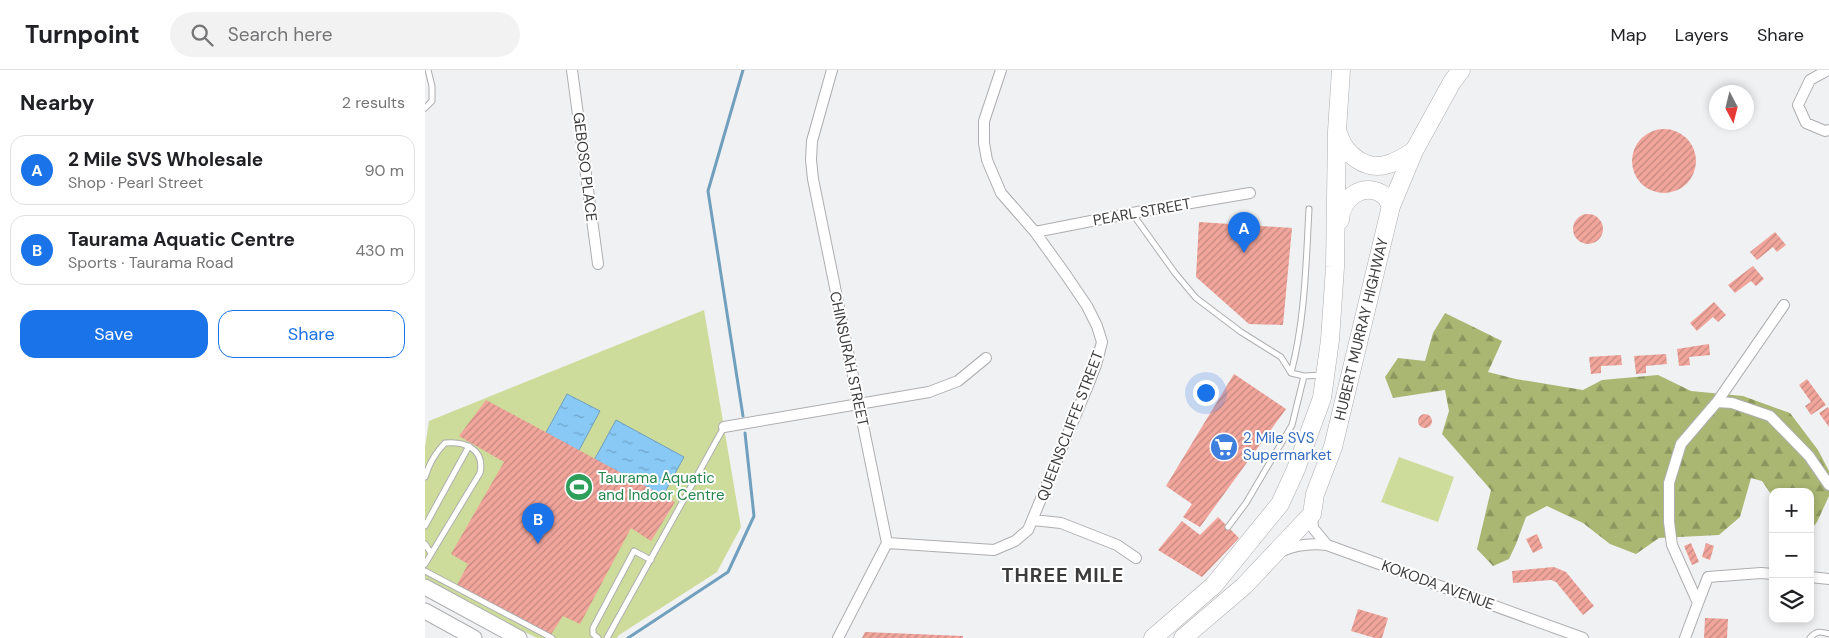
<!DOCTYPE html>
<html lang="en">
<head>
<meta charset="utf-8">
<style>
	:root { --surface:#fff; --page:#f2f2f2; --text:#202124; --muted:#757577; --line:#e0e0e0; --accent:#1a73e8 }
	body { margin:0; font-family:"DM Sans",sans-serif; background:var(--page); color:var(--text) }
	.controls { position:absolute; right:15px; bottom:15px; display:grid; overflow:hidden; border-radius:10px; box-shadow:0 2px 8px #0003 }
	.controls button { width:45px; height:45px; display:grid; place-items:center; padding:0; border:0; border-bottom:1px solid var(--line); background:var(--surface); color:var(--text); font:25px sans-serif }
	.compass { position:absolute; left:1284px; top:15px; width:45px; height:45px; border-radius:50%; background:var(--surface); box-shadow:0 2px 8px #0003; rotate:173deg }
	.you { position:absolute; left:780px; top:322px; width:18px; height:18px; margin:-12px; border:4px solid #fff; border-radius:50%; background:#1a73e8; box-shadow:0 0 0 8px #1a73e833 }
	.badge { display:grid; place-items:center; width:32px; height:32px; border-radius:50%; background:var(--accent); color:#fff; font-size:16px; font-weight:700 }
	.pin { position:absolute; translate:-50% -41px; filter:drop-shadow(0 1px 2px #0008) }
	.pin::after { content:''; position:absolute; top:26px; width:18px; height:15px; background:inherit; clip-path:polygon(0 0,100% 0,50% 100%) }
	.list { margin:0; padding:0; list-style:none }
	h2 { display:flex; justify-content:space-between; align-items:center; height:65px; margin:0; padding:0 20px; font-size:21px }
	h2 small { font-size:16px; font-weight:400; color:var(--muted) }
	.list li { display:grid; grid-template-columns:32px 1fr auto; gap:15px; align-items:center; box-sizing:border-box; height:70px; margin:0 10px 10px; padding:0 10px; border:1px solid var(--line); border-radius:15px }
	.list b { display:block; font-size:19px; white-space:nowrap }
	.list p { margin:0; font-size:16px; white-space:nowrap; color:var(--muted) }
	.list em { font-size:16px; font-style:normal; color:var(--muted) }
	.actions { display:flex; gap:10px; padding:15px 20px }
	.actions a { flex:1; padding:11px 0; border:1px solid var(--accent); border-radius:15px; text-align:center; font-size:18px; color:var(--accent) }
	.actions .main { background:var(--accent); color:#fff }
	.icon { flex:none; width:28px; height:28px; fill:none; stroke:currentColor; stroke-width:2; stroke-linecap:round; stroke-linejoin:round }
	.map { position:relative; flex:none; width:1404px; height:568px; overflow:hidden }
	header { display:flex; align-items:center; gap:30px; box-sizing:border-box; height:70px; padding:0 25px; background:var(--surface); border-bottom:1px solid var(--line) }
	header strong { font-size:24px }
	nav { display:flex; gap:28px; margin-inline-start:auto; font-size:18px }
	.search { width:350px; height:45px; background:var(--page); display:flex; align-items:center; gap:12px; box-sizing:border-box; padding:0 18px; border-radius:28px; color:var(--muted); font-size:19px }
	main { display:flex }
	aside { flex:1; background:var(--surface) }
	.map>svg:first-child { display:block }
</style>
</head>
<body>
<header>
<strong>Turnpoint</strong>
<div class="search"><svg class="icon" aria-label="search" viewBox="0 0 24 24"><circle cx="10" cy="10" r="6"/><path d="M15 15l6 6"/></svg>Search here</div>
<nav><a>Map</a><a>Layers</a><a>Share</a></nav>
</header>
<main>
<aside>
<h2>Nearby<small>2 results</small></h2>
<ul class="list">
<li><span class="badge">A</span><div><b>2 Mile SVS Wholesale</b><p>Shop · Pearl Street</p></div><em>90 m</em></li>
<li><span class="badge">B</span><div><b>Taurama Aquatic Centre</b><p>Sports · Taurama Road</p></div><em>430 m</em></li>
</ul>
<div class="actions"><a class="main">Save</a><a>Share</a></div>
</aside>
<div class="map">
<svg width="1404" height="568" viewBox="0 0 1404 568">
	<defs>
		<pattern id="forest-firs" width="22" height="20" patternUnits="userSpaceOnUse" patternTransform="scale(1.25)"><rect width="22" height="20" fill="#a9b772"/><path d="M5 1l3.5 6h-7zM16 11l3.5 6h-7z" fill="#8b965f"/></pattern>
		<pattern id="water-ripples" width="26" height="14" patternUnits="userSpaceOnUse" patternTransform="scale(1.25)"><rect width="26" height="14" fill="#88c9f6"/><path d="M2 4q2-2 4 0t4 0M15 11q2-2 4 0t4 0" fill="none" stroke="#70a4c8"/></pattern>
		<pattern id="building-hatch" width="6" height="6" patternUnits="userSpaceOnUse" patternTransform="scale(1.25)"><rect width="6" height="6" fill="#f1a59b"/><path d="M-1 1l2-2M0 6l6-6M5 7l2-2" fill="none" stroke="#c48880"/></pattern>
	</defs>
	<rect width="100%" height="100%" fill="#f0f1f3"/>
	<path fill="url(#forest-firs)" d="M 1020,243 L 1077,271 L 1063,302 L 1091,309 L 1158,320 L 1177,310 L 1233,305 L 1266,321 L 1318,326 L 1365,343 L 1393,380 L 1404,401 L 1404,426 L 1392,452 L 1385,461 L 1385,422 L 1348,422 L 1348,427 L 1337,411 L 1326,408 L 1315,447 L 1294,465 L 1234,468 L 1211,484 L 1185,474 L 1158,453 L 1122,436 L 1101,447 L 1091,474 L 1084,489 L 1068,496 L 1052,479 L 1066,420 L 1017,364 L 1024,341 L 1020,320 L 968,328 L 960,307 L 973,288 L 1000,291 L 1008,263 Z"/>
	<path fill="#cddc9a" d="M 279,240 L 316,457 L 292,502 L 194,565 L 192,568 L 112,568 L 0,512 L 0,377 L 4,351 Z
		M 974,387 L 1029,407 L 1013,452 L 956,432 Z"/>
	<path fill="url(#water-ripples)" stroke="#719fbe" d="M 142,324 L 175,341 L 145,397 L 112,379 Z
		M 191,350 L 259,387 L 229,442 L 161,405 Z"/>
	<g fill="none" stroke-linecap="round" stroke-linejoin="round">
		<path stroke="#719fbe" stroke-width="3" d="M 318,346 L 283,121 L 318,0
			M 203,568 L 303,502 L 329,446 L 320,363"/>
	</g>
	<path fill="url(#building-hatch)" d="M1207 91a32 32 0 1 1 64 0a32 32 0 1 1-64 0Z
		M1148 159a15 15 0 1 1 30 0a15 15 0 1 1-30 0Z
		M 774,152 L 867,158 L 858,255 L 824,254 L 771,207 Z
		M 1350,162 L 1361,175 L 1352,182 L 1348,177 L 1332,190 L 1325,182 Z
		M 1328,196 L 1339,209 L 1331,216 L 1326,211 L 1310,223 L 1303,215 Z
		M 1289,232 L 1301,245 L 1293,252 L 1288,247 L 1272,261 L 1265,253 Z
		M 1284,274 L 1285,285 L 1264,287 L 1265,295 L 1254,296 L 1252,279 Z
		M 1241,284 L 1242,294 L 1221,296 L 1221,303 L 1211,304 L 1209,286 Z
		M 1196,285 L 1197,295 L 1176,296 L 1176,303 L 1166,304 L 1164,287 Z
		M 809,304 L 861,339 L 775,457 L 758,447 L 767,434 L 741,416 Z
		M 1382,309 L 1401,335 L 1386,345 L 1380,336 L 1386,332 L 1374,315 Z
		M 61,330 L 250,432 L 226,471 L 206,458 L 155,554 L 138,546 L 125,566 L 32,515 L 43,494 L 26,484 L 79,392 L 34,366 Z
		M 1403,337 L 1404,339 L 1404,357 L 1394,343 Z
		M993 351a7 7 0 1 1 14 0a7 7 0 1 1-14 0Z
		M 793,447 L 814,468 L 777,507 L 733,480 L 757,451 L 775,465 Z
		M 1112,464 L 1118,478 L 1108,483 L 1101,469 Z
		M 1266,473 L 1274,492 L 1267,495 L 1259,476 Z
		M 1281,473 L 1289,476 L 1285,490 L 1277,487 Z
		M 1129,497 L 1141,502 L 1169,536 L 1158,545 L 1131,512 L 1126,510 L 1088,513 L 1087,501 Z
		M 933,539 L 963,548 L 957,568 L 950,568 L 926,561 Z
		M 1280,548 L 1303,549 L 1302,568 L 1279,568 Z
		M 440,562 L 538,566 L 538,568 L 437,568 Z"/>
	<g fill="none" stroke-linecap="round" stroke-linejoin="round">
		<defs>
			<path id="lane" d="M 0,38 L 7,31 L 7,16 L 3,0
				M 707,143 L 750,203 L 771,228 L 816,262 L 856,287 L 866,303 L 879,306 L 898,305
				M 866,303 C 880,250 881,194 884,139
				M 0,407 C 4,394 10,383 20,373 C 40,371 60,379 55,403 L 0,494
				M 0,456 L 44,376
				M 803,457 L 821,433 L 867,355 L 879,306
				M 0,474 L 6,483
				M 0,501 L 127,568
				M 173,568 L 168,564 L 168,558 L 209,481 L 226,490
				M 182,568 L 299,357
				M 1385,568 C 1391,561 1395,561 1404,564"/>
			<path id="street" d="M 147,0 L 173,194
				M 407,0 L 387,71 L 386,90 L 388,109 L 462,473 L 413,568
				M 1403,0 L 1385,10 L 1373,35 L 1381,53 L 1400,61 L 1404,60
				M 610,162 L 707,143 L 825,123
				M 1292,332 L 1359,235
				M 299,357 L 504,322 L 533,311 L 561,288
				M 887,444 L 888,458 L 902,475 L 1158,568
				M 608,450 L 636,453 L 692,475 L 711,488
				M 462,473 L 569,480 L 590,471 L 603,460 L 664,313 L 671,295 L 677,272 L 672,256 L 662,236 L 641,205 L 610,162 L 576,123 L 562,90 L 559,73 L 559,51 L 576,0
				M 857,481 C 873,474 886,473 902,475
				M 1385,507 L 1404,509
				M 1273,533 L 1283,507 L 1336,503 L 1348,504
				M 1260,568 L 1273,533 L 1247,475 L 1244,452 L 1244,413 L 1256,374 L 1292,332 L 1307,333 L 1345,346 L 1384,386 L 1404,415"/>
			<path id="primary" d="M 0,517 L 94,568
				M 0,541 L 49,568"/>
			<g id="highway">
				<path d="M 913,63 C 919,84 941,102 964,94 C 973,91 981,86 989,81"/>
				<path d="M 915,150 C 916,128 939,110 960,126 C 962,128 964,133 966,136"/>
				<path d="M 728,568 L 789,515 L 855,434 L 871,399 L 897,328 L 905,270 L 910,197 L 912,61 L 916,0"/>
				<path id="s1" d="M 758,568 L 819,516 L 887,444 L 890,424 L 908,377 L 966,136 L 989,81 L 1027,12 L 1036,0"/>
			</g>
		</defs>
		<use href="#lane" stroke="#aeaeb0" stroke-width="7"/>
		<use href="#street" stroke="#aeaeb0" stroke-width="12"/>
		<use href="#primary" stroke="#aeaeb0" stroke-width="17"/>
		<use href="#highway" stroke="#aeaeb0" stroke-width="19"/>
		<use href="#lane" stroke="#fff" stroke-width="5"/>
		<use href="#street" stroke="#fff" stroke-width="10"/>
		<use href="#primary" stroke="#fff" stroke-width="15"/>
		<use href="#highway" stroke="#fff" stroke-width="18"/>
	</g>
	<defs>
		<symbol id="supermarket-disc" viewBox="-11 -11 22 22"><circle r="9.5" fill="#3f7fe0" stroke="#fff"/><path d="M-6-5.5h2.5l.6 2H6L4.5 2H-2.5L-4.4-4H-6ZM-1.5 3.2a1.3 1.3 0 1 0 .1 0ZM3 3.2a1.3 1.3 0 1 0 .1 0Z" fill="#fff"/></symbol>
		<symbol id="stadium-disc" viewBox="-11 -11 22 22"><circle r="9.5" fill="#2e9e5b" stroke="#fff"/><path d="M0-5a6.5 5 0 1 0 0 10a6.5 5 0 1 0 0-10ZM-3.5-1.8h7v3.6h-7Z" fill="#fff"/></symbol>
	</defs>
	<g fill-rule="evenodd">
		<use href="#supermarket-disc" x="783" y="361" width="32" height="32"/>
		<use href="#stadium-disc" x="138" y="401" width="32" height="32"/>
	</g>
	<g text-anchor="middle" stroke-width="4" stroke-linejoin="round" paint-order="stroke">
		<g font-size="15" fill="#3c3c3d" stroke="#fff">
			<text transform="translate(160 97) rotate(83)" y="5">GEBOSO PLACE</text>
			<text transform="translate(717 142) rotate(-10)" y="5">PEARL STREET</text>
			<text dy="5" stroke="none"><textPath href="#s1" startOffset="371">HUBERT MURRAY HIGHWAY</textPath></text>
			<text transform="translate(424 289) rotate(78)" y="5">CHINSURAH STREET</text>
			<text transform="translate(645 356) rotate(-69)" y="5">QUEENSCLIFFE STREET</text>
			<text transform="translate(1013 515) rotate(20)" y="5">KOKODA AVENUE</text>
		</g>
		<g font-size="15" fill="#366cbe" stroke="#fff" text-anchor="start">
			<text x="818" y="373">2 Mile SVS<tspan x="818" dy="17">Supermarket</tspan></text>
		</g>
		<g font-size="15" fill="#27864d" stroke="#fff" text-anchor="start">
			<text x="173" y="413">Taurama Aquatic<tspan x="173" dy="17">and Indoor Centre</tspan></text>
		</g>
		<g font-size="20" font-weight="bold" letter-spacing="1" fill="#3c3c3d" stroke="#fff">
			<text x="638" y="512">THREE MILE</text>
		</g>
	</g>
</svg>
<div class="controls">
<button>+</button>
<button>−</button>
<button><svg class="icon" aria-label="layers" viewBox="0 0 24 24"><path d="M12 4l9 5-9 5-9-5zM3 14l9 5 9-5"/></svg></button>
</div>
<svg class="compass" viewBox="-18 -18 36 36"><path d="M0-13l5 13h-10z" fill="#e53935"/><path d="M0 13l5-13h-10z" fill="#757577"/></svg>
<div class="you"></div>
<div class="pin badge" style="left:819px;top:183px">A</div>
<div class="pin badge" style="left:113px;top:474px">B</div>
</div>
</main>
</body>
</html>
